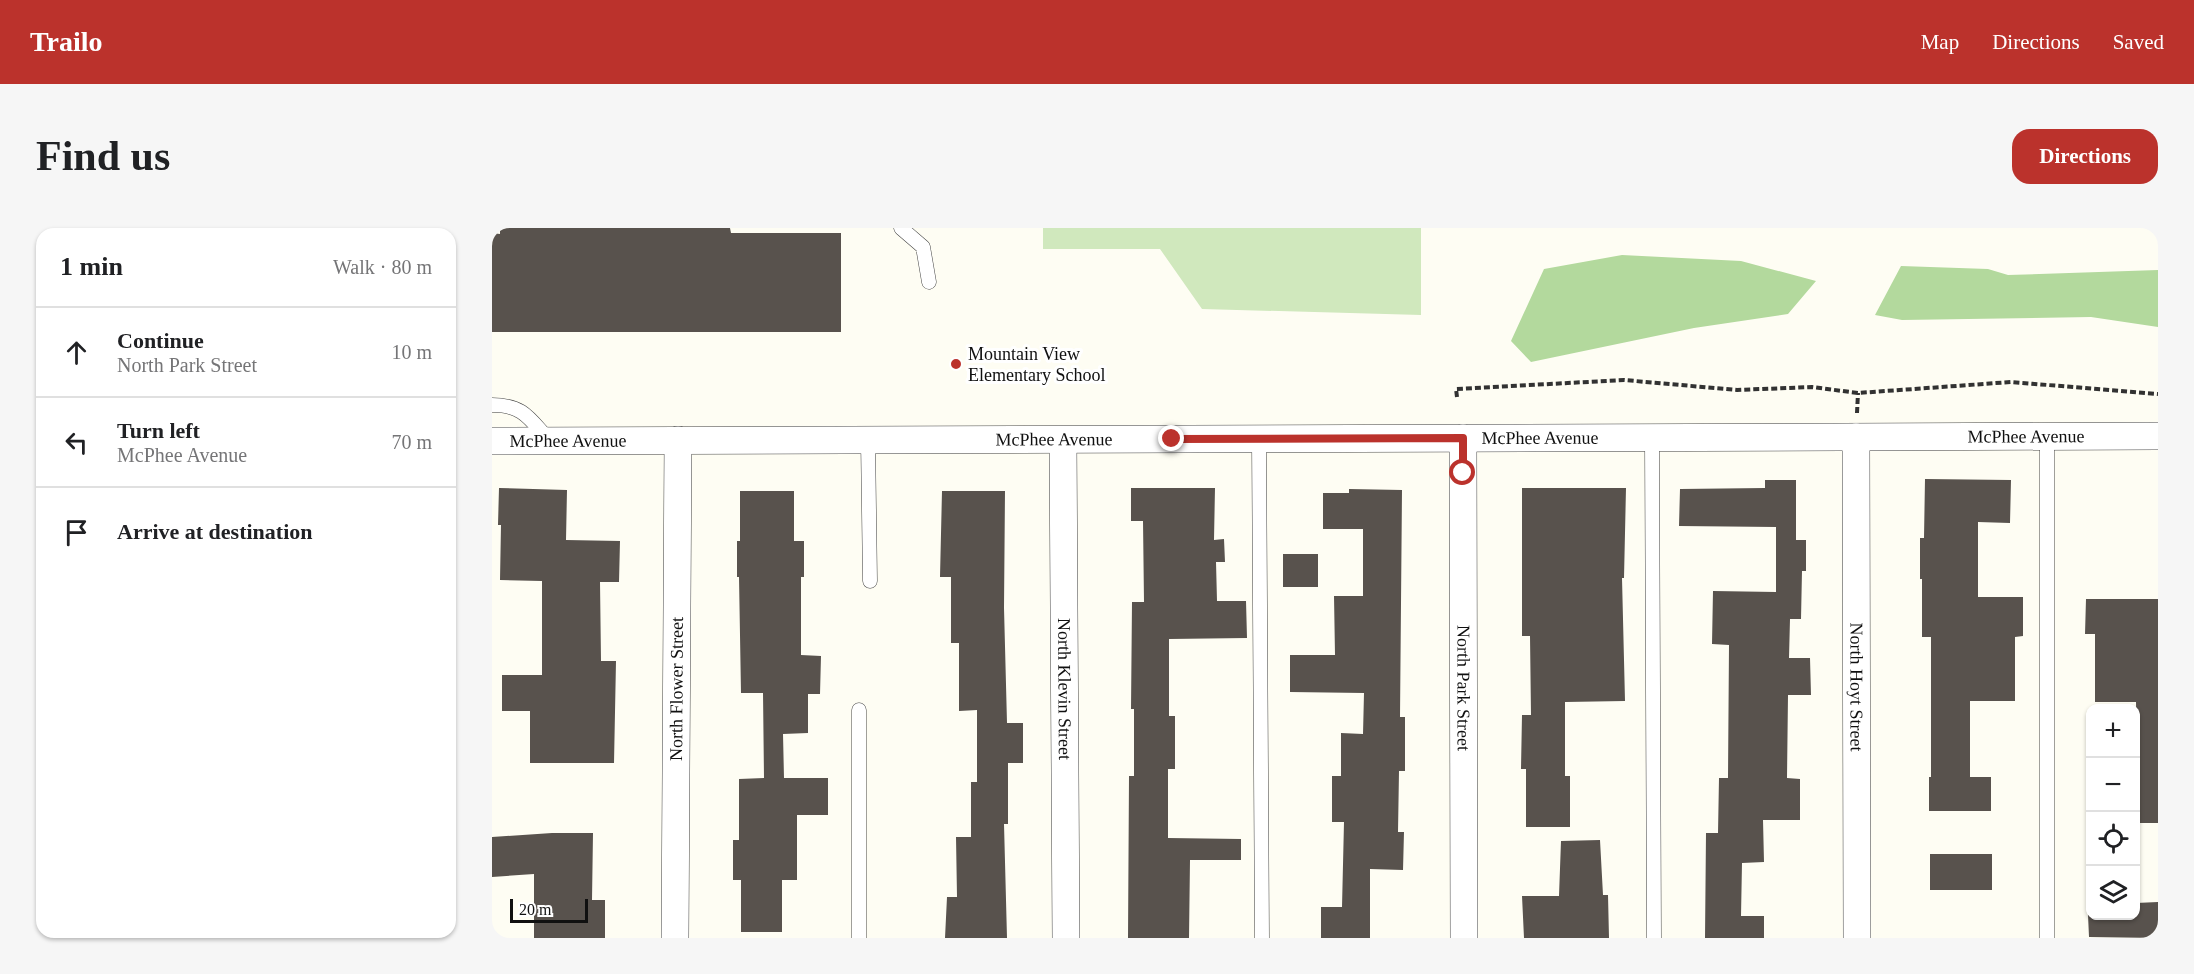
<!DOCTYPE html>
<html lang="en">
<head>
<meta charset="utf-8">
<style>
	:root { --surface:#fff; --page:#f6f6f6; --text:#202124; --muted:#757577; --line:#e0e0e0; --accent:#bb322c }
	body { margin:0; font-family:Georgia,serif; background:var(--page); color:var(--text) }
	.controls { position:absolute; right:18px; bottom:18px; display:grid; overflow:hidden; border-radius:12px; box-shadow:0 2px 4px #0004 }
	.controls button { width:54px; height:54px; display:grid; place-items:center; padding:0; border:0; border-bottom:2px solid var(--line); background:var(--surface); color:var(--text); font:30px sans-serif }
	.scale { position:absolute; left:18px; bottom:15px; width:78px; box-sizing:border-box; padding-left:6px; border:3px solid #101010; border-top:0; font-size:16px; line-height:21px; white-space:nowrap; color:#101010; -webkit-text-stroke:4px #fff; paint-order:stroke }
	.stop { position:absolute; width:18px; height:18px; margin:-14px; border:4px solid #bb322c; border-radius:50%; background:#fff }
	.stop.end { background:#bb322c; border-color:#fff; box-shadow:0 2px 6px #0008 }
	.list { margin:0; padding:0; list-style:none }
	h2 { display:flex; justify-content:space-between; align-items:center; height:78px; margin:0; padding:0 24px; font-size:26px }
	h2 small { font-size:20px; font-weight:400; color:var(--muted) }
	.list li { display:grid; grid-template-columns:39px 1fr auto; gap:18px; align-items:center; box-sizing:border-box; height:90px; padding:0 24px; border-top:2px solid var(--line) }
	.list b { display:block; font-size:22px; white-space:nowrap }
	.list p { margin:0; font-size:20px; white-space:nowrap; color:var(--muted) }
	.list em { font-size:20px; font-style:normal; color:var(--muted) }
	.icon { flex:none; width:33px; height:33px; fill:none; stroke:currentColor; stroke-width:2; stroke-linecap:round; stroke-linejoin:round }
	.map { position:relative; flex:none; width:1666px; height:710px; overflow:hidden; border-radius:18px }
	header { display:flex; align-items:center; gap:36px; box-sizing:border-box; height:84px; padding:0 30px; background:var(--accent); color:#fff }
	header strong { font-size:28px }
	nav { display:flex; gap:33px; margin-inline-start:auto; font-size:21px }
	.intro { display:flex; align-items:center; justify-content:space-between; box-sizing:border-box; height:144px; padding:0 36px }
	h1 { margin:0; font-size:42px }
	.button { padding:15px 27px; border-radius:18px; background:var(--accent); color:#fff; font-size:21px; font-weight:700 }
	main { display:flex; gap:36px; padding:0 36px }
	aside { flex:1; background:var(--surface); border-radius:18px; box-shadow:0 2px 4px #0004 }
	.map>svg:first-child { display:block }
</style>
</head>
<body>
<header>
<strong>Trailo</strong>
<nav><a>Map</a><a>Directions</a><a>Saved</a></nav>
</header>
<div class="intro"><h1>Find us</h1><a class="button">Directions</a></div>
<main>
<aside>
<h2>1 min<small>Walk · 80 m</small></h2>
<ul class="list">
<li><svg class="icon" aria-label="ahead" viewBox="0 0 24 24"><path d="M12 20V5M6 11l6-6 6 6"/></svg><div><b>Continue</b><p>North Park Street</p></div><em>10 m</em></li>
<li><svg class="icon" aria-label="left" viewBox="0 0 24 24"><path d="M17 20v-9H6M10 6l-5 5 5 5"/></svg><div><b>Turn left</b><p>McPhee Avenue</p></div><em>70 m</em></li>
<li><svg class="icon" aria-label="arrive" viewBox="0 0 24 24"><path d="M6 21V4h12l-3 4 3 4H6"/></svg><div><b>Arrive at destination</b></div></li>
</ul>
</aside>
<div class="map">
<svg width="1666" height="710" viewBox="0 0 1666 710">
	<rect width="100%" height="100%" fill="#fefdf3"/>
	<path fill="#d0e8bd" d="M 551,0 L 929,0 L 929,87 L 710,81 L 668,21 L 551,21 Z"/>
	<path fill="#b3d99d" d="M 1130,27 L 1249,33 L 1324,53 L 1296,86 L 1202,100 L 1039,134 L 1019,113 L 1052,41 Z
		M 1409,38 L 1496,41 L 1516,47 L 1666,42 L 1666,99 L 1599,89 L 1410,92 L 1383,87 Z"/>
	<path fill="#58524d" d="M 8,0 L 238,0 L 239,5 L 349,5 L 349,104 L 0,104 L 0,5 L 8,6 Z
		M 1433,251 L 1519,252 L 1518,295 L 1486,294 L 1486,369 L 1531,369 L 1531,408 L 1523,409 L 1523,473 L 1478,473 L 1478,549 L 1499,549 L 1499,583 L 1437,583 L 1437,549 L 1439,549 L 1439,409 L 1430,409 L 1430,351 L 1428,351 L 1428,310 L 1432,310 Z
		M 1273,252 L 1304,252 L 1304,312 L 1314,312 L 1314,343 L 1310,343 L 1309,391 L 1298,391 L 1297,430 L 1318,430 L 1319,467 L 1296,467 L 1295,550 L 1308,551 L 1308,592 L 1271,592 L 1272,634 L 1250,635 L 1249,688 L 1272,688 L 1272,710 L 1213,710 L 1214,605 L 1226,605 L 1227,550 L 1236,550 L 1237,417 L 1220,416 L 1221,363 L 1284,364 L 1284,299 L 1187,298 L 1188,261 L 1273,260 Z
		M 7,260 L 75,262 L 74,312 L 128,313 L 127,354 L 108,354 L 109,433 L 124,433 L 122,535 L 38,535 L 38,483 L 10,483 L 10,447 L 50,447 L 50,353 L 8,352 L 9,297 L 6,297 Z
		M 639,260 L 723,260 L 722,312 L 732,311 L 733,334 L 724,334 L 725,373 L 754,373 L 755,410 L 677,411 L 677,488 L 683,488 L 683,541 L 676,541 L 676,610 L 749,611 L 749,632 L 698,632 L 697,710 L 636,710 L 637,548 L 642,548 L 642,481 L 639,481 L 640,374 L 652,374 L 651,293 L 639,293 Z
		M 1030,260 L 1134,260 L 1132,350 L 1130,350 L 1133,473 L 1073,474 L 1073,548 L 1078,548 L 1078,599 L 1034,599 L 1034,541 L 1029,541 L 1030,487 L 1039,487 L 1038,408 L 1030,408 Z
		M 857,261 L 910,262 L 908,489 L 913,489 L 913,543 L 907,543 L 906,604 L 912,604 L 911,642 L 878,641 L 878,710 L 829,710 L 829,679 L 850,679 L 852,594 L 840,594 L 840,548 L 849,548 L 849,505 L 871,506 L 872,465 L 798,464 L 798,427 L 843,427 L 842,368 L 871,368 L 871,301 L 831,301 L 831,265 L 857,265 Z
		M 248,263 L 302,263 L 302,313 L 312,313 L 312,349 L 309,349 L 309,427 L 329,428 L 328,466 L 316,466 L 316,505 L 291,506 L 292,550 L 336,550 L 336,587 L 305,587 L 305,652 L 290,652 L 290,704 L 249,704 L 249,652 L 241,652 L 241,612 L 247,612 L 247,551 L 272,550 L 271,465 L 249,465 L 247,349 L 245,349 L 245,313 L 248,313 Z
		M 450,263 L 513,263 L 512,380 L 515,495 L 531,495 L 531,535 L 516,535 L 516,596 L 512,596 L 515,710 L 453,710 L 455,669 L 465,669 L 464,609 L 479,609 L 479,554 L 485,554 L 485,482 L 467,483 L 467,415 L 459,415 L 459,349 L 448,349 Z
		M 791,326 L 826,326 L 826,359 L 791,359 Z
		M 1594,371 L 1666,371 L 1666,595 L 1646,595 L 1644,474 L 1603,474 L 1603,406 L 1593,406 Z
		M 60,605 L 101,605 L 100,672 L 113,672 L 113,710 L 42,710 L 42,646 L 0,649 L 0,609 Z
		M 1108,612 L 1111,667 L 1116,667 L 1117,710 L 1032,710 L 1030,668 L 1067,668 L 1069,613 Z
		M 1438,626 L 1500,626 L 1500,662 L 1438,662 Z
		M 1666,674 L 1666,710 L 1597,709 L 1596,687 L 1644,687 L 1644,675 Z"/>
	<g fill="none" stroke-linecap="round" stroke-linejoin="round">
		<defs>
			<path id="lane" d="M 409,0 L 431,19 L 437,54
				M 0,177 C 31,177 37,190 56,211
				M 1555,209 L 1555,710
				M 1160,210 L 1162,710
				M 767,211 L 770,710
				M 376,212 L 378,353
				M 367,482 L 367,710"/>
			<g id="street">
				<path id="s1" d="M 1364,209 L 1365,710"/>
				<path id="s2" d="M 971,210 L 972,710"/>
				<path id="s3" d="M 571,212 L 574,710"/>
				<path id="s4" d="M 0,213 L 1666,208"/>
				<path id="s5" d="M 183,710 L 186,212"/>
			</g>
		</defs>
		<use href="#lane" stroke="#434343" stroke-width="15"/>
		<use href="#street" stroke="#434343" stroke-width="28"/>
		<path stroke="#323232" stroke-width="4" stroke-dasharray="6 3" stroke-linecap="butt" d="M 965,169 L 964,161 L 1132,152 L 1245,162 L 1320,159 L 1366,165 L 1519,154 L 1666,166
			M 1365,185 L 1366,165"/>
		<use href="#lane" stroke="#fff" stroke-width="14"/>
		<use href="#street" stroke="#fff" stroke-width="27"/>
	</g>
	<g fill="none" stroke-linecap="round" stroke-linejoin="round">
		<path stroke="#bb322c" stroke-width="8" d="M 680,211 L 971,210 L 971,245"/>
	</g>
	<circle fill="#bb322c" stroke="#fff" stroke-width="2" cx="464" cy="136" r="6"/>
	<g text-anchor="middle" stroke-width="6" stroke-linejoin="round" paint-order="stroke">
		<g font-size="18" fill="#101010" stroke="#fff" text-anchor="start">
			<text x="476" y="132">Mountain View<tspan x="476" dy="21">Elementary School</tspan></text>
		</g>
		<g font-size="18" fill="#101010" stroke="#fff">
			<text dy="6" stroke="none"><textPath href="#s4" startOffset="1534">McPhee Avenue</textPath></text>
			<text dy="6" stroke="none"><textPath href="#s4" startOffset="1048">McPhee Avenue</textPath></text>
			<text dy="6" stroke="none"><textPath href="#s4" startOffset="562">McPhee Avenue</textPath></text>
			<text dy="6" stroke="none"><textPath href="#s4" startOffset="76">McPhee Avenue</textPath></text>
			<text dy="6" stroke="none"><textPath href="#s1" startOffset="250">North Hoyt Street</textPath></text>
			<text dy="6" stroke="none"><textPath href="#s2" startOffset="250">North Park Street</textPath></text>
			<text dy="6" stroke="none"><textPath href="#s5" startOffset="249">North Flower Street</textPath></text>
			<text dy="6" stroke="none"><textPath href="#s3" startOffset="249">North Klevin Street</textPath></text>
		</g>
	</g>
</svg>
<div class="controls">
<button>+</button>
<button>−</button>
<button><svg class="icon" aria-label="locate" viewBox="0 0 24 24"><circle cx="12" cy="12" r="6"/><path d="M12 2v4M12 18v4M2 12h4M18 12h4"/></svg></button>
<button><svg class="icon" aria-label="layers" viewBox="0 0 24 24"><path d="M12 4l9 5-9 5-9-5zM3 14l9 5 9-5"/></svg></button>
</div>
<div class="scale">20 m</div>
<div class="stop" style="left:971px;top:245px"></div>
<div class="stop end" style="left:680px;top:211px"></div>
</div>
</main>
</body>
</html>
